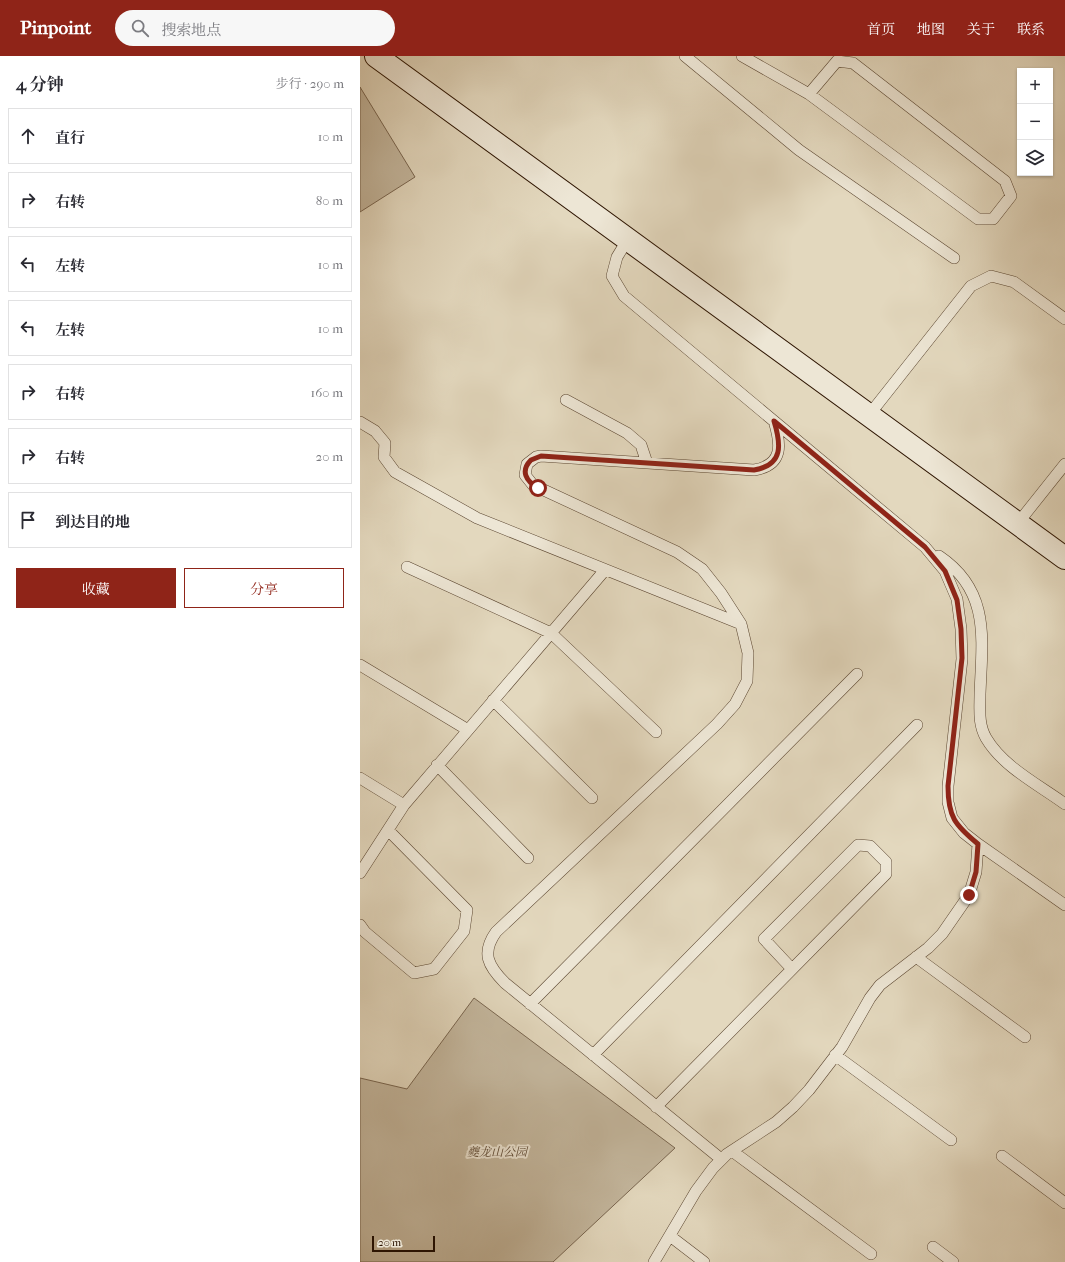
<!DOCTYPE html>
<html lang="zh">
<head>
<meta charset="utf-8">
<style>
	:root { --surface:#fff; --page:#f7f7f7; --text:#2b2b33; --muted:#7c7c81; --line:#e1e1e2; --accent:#8f2418 }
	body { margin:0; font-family:"IM FELL French Canon","Noto Serif SC",serif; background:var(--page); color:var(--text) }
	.controls { position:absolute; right:12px; top:12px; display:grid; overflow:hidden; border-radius:0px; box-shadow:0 1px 3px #0004 }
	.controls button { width:36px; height:36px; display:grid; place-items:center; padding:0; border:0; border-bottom:1px solid var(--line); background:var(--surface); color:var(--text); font:20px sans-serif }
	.scale { position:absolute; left:12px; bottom:10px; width:63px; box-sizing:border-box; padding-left:4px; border:2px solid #2e1502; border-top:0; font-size:11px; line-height:14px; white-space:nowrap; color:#2e1502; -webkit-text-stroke:3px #ede6d5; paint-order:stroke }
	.stop { position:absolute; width:12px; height:12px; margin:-9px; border:3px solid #8f2418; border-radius:50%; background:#fff }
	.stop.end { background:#8f2418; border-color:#fff; box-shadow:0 1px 4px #0008 }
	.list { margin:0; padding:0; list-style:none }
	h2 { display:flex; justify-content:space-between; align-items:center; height:52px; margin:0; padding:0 16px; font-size:17px }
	h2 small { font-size:13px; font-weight:400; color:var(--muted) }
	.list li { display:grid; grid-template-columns:26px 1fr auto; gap:12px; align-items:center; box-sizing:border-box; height:56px; margin:0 8px 8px; padding:0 8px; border:1px solid var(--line); border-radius:0px }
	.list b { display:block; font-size:15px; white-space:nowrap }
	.list em { font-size:13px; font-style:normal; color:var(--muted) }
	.actions { display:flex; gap:8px; padding:12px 16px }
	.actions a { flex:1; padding:9px 0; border:1px solid var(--accent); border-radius:0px; text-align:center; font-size:14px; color:var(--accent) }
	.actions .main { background:var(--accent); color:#fff }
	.icon { flex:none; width:22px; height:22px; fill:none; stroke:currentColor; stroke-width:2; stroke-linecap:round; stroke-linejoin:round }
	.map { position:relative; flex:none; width:705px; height:1206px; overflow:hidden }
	header { display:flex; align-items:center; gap:24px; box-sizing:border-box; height:56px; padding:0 20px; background:var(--accent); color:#fff }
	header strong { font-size:19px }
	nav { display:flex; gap:22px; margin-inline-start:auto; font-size:14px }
	.search { width:280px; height:36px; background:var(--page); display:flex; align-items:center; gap:10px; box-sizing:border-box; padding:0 14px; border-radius:22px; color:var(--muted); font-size:15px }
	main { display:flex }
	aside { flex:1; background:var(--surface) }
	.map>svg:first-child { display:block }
</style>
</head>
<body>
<header>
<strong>Pinpoint</strong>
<div class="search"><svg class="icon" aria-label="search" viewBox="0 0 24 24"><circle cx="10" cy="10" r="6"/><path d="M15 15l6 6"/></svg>搜索地点</div>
<nav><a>首页</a><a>地图</a><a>关于</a><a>联系</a></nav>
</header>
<main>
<aside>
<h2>4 分钟<small>步行 · 290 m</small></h2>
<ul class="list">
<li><svg class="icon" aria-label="ahead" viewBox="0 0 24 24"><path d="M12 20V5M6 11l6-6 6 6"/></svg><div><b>直行</b></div><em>10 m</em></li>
<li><svg class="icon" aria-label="right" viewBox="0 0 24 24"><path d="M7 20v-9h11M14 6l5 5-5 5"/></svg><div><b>右转</b></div><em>80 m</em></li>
<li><svg class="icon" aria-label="left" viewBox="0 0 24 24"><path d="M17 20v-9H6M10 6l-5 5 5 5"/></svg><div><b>左转</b></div><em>10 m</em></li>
<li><svg class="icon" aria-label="left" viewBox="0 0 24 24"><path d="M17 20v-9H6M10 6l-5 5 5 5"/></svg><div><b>左转</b></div><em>10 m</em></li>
<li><svg class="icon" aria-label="right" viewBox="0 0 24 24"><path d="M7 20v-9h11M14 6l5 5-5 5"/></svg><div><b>右转</b></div><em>160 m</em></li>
<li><svg class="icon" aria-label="right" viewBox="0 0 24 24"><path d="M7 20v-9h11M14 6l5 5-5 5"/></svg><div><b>右转</b></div><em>20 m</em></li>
<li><svg class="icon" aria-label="arrive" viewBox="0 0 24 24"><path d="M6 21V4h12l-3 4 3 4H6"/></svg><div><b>到达目的地</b></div></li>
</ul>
<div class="actions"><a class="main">收藏</a><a>分享</a></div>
</aside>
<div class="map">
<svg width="705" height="1206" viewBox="0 0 705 1206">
	<rect width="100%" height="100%" fill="#e3d8be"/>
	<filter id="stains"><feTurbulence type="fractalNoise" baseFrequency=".005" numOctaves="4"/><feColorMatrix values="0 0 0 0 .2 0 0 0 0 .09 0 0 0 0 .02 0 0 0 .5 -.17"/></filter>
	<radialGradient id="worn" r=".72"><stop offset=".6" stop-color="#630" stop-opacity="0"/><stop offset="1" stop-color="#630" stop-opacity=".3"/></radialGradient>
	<path fill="#c4b79e" stroke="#796650" d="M 0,31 L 55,121 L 0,156 Z
		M 114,942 L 315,1092 L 193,1206 L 0,1206 L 0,1022 L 47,1033 Z"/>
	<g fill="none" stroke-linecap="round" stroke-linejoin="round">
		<defs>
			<path id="lane" d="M 325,0 L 439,94 L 594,202
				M 382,0 L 449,38 L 618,163 L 633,163 L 651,140 L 645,125 L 493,7 L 477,5 L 449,38
				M 268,183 L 257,201 L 252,220 L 264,240 L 565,491 L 585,515 L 597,543 L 601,573 L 602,603 L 588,730 L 588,746 L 592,762 L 604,777 L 618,788 L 705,849
				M 206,344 L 267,377 L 281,389 L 287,407
				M 509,359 L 611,230 L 631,220 L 654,226 L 705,263
				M 0,366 L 15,375 L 25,387 L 24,401 L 35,416 L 117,462 L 381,568
				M 658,467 L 705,408
				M 579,500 C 631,535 622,584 620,638 C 620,653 618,668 626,682 C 643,711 679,729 705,748
				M 47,511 L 191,577 L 296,676
				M 0,609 L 108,674
				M 133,644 L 232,742
				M 77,709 L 168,802
				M 0,722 L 44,749
				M 0,817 L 44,749 L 245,514
				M 0,869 L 5,876 L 54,917 L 74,913 L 104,875 L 107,854 L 28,774
				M 556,901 L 665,981
				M 170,948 L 497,618
				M 233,999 L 557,669
				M 475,999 L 591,1084
				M 296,1051 L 526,818 L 526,806 L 510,790 L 498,789 L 404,883 L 432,913
				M 372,1095 L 511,1198
				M 642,1100 L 705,1147
				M 361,1103 L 145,927 C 128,910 121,897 136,876 L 357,668 L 375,648 L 387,625 L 388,597 L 381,568 L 361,537 L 342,513 L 317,496 L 173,429 L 165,419 L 167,408 L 176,401 L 181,400 L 394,414 C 424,409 421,388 414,365
				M 310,1180 L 344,1206
				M 573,1191 L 593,1206
				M 294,1206 L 336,1135 L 353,1112 L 367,1098 L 416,1066 L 433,1051 L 449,1034 L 482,991 L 510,942 L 520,929 L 568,892 L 582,878 L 609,839 L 616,816 L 618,788"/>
			<path id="secondary" d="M 16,0 L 705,502"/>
		</defs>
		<use href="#lane" stroke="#5b4631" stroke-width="12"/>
		<use href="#secondary" stroke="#2e1502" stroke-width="24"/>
		<use href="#lane" stroke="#ede6d5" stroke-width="11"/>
		<use href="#secondary" stroke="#ede6d5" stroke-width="22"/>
	</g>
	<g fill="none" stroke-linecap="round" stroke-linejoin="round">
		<path stroke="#8f2418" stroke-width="5" d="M 178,432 C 166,425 160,415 171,404 L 181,400 L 394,414 C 424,409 421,388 414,365 L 565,491 L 585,515 L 597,544 L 601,573 L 602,602 L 588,730 C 588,761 595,769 618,788 L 616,816 L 609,839"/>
	</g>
	<g text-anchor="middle" stroke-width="4" stroke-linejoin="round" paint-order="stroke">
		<g font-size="12" font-style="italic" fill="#5b4631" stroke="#ede6d5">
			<text x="137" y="1100">夔龙山公园</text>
		</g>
	</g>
	<rect width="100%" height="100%" filter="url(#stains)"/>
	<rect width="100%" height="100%" fill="url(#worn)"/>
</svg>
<div class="controls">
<button>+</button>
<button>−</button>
<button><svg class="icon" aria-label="layers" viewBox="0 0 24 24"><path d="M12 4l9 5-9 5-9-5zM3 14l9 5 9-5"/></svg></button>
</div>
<div class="scale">20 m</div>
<div class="stop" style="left:178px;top:432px"></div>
<div class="stop end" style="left:609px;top:839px"></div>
</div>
</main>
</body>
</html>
